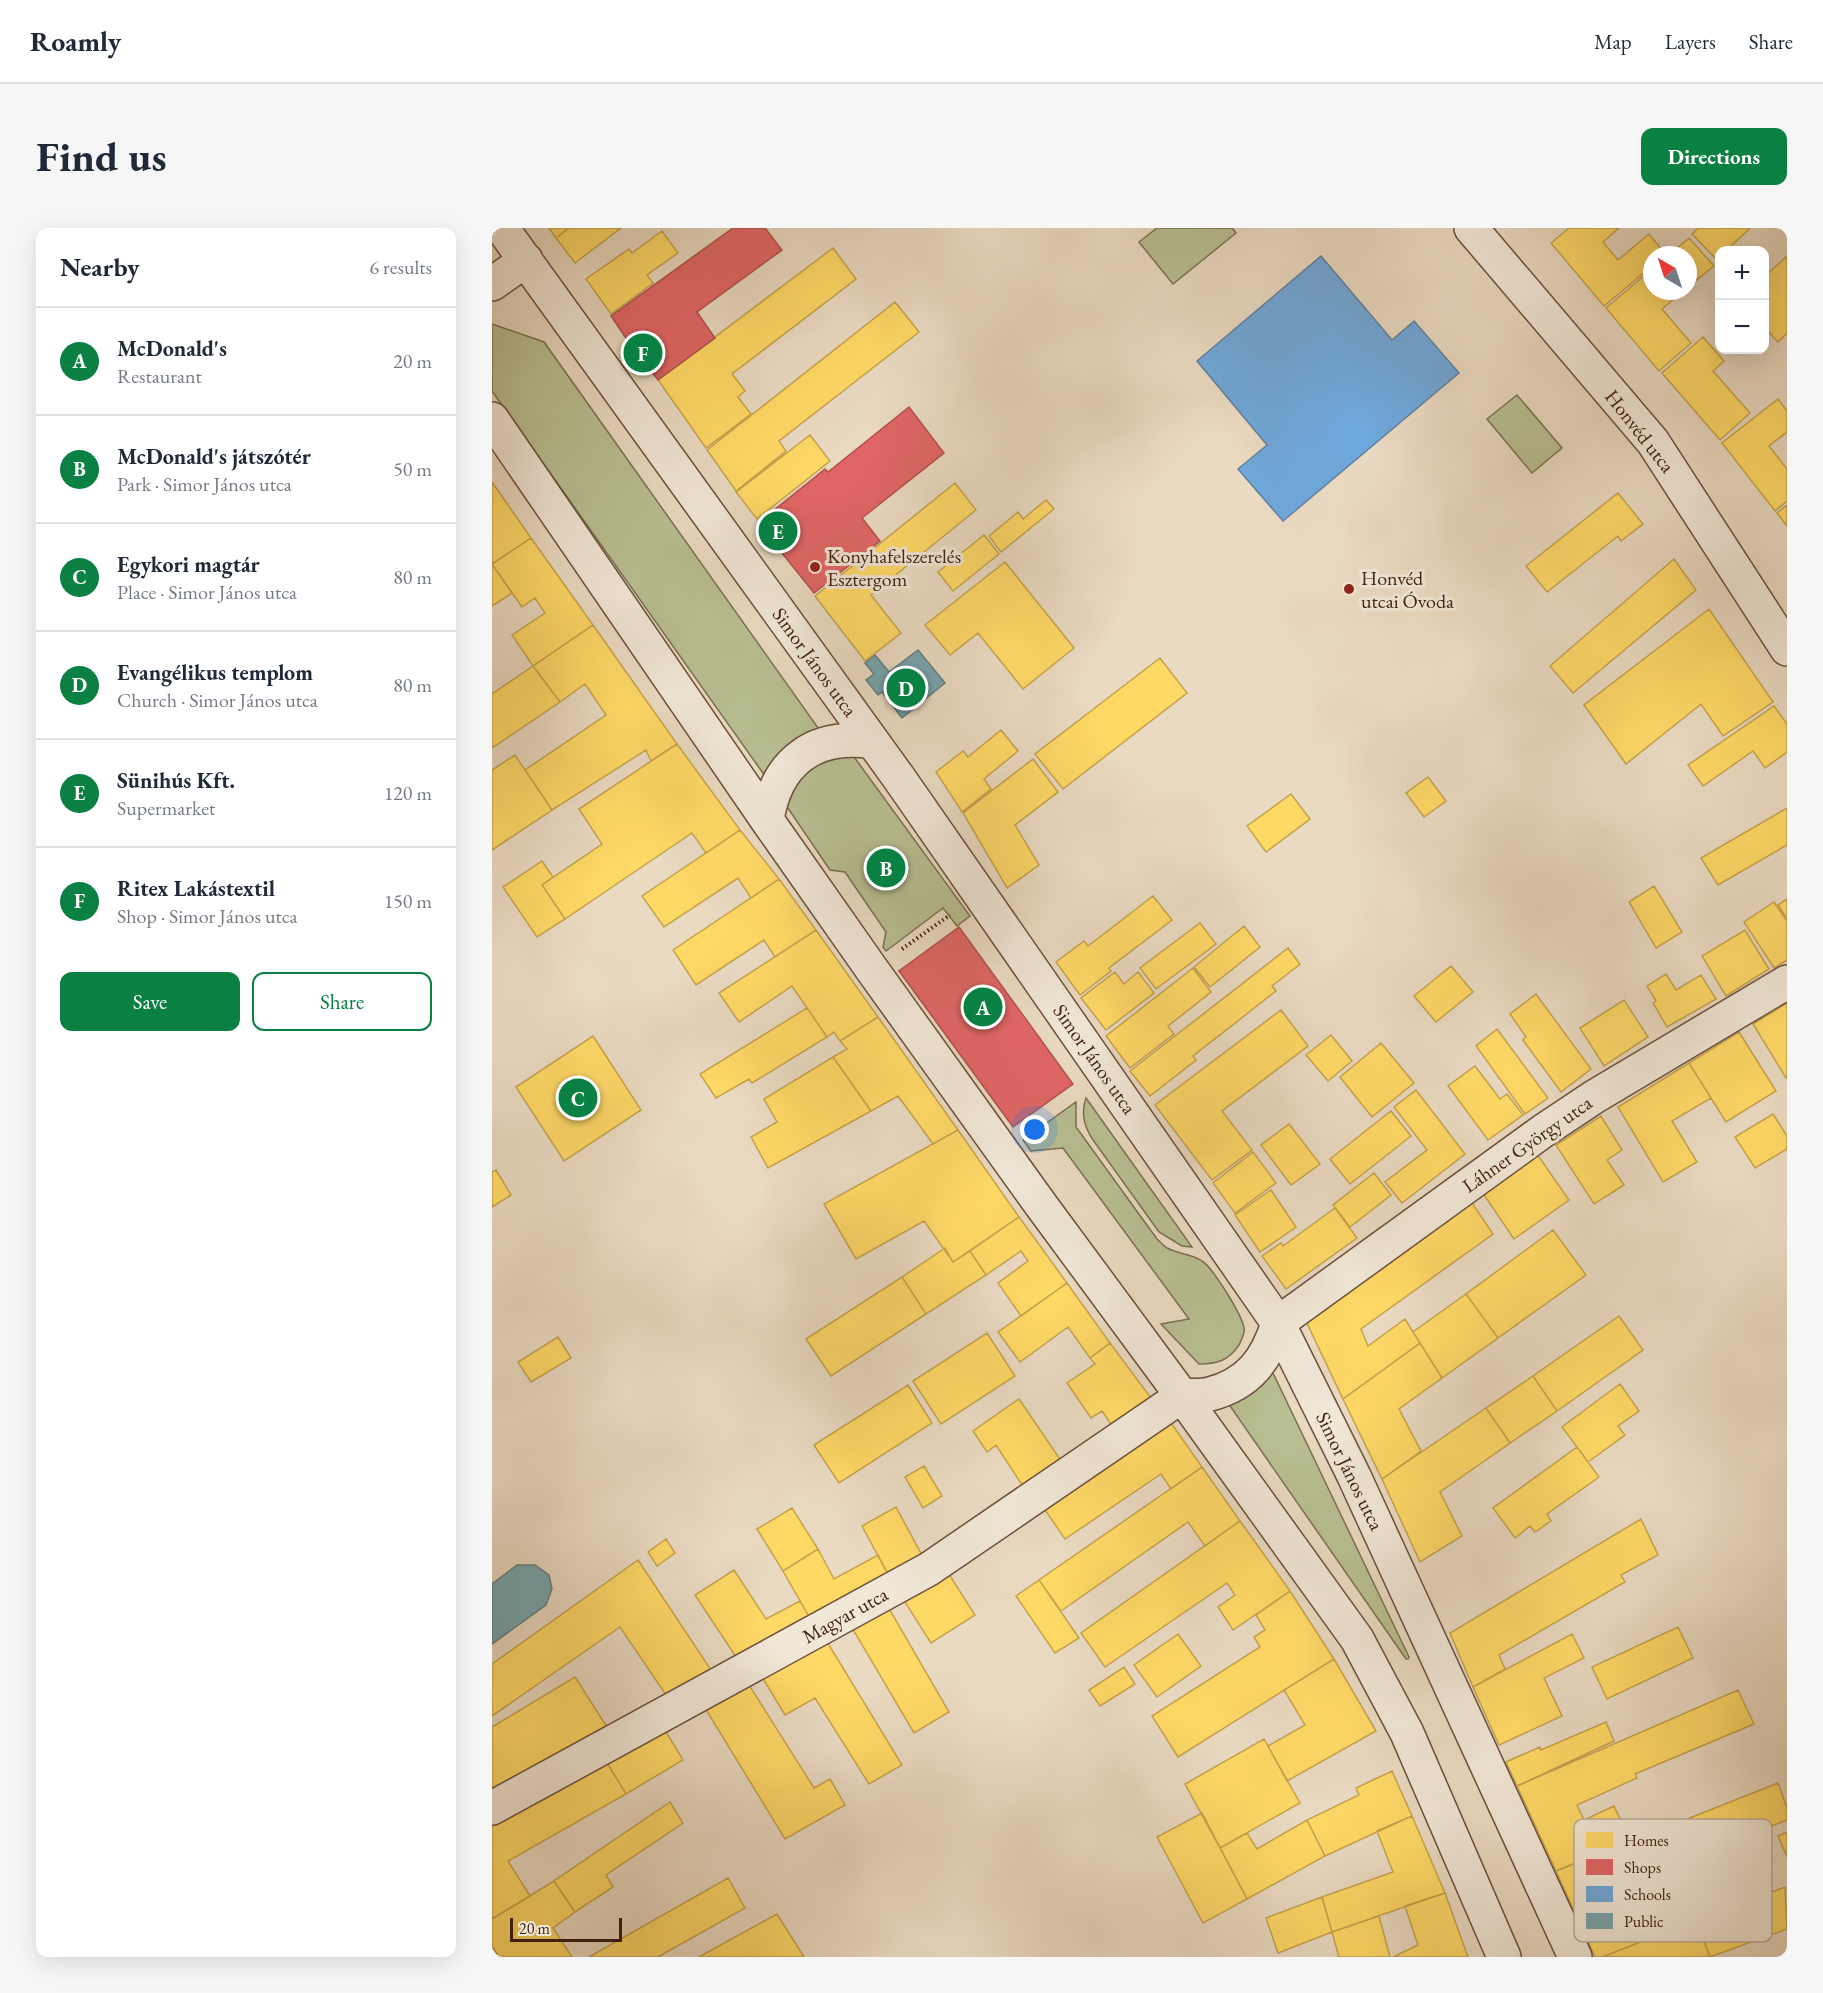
<!DOCTYPE html>
<html lang="en">
<head>
<meta charset="utf-8">
<style>
	:root { --surface:#fff; --page:#f6f6f7; --text:#1f2937; --muted:#747a83; --line:#e0e1e3; --accent:#0b8043 }
	body { margin:0; font-family:"EB Garamond",serif; background:var(--page); color:var(--text) }
	.controls { position:absolute; right:18px; top:18px; display:grid; overflow:hidden; border-radius:12px; box-shadow:0 6px 24px #0002 }
	.controls button { width:54px; height:54px; display:grid; place-items:center; padding:0; border:0; border-bottom:2px solid var(--line); background:var(--surface); color:var(--text); font:30px sans-serif }
	.compass { position:absolute; left:1151px; top:18px; width:54px; height:54px; border-radius:50%; background:var(--surface); box-shadow:0 6px 24px #0002; rotate:321deg }
	.scale { position:absolute; left:18px; bottom:15px; width:112px; box-sizing:border-box; padding-left:6px; border:3px solid #41210e; border-top:0; font-size:16px; line-height:21px; white-space:nowrap; color:#41210e; -webkit-text-stroke:4px #f1e7d7; paint-order:stroke }
	.you { position:absolute; left:543px; top:902px; width:21px; height:21px; margin:-15px; border:4px solid #fff; border-radius:50%; background:#1a73e8; box-shadow:0 0 0 9px #1a73e833 }
	.badge { display:grid; place-items:center; width:39px; height:39px; border-radius:50%; background:var(--accent); color:#fff; font-size:20px; font-weight:700 }
	.pin { position:absolute; translate:-50% -50%; border:3px solid #fff; box-shadow:0 2px 6px #0006 }
	.list { margin:0; padding:0; list-style:none }
	h2 { display:flex; justify-content:space-between; align-items:center; height:78px; margin:0; padding:0 24px; font-size:26px }
	h2 small { font-size:20px; font-weight:400; color:var(--muted) }
	.list li { display:grid; grid-template-columns:39px 1fr auto; gap:18px; align-items:center; box-sizing:border-box; height:108px; padding:0 24px; border-top:2px solid var(--line) }
	.list b { display:block; font-size:22px; white-space:nowrap }
	.list p { margin:0; font-size:20px; white-space:nowrap; color:var(--muted) }
	.list em { font-size:20px; font-style:normal; color:var(--muted) }
	.actions { display:flex; gap:12px; padding:18px 24px }
	.actions a { flex:1; padding:14px 0; border:2px solid var(--accent); border-radius:12px; text-align:center; font-size:21px; color:var(--accent) }
	.actions .main { background:var(--accent); color:#fff }
	.map { position:relative; flex:none; width:1295px; height:1729px; overflow:hidden; border-radius:12px }
	header { display:flex; align-items:center; gap:36px; box-sizing:border-box; height:84px; padding:0 30px; background:var(--surface); border-bottom:2px solid var(--line) }
	header strong { font-size:28px }
	nav { display:flex; gap:33px; margin-inline-start:auto; font-size:21px }
	.intro { display:flex; align-items:center; justify-content:space-between; box-sizing:border-box; height:144px; padding:0 36px }
	h1 { margin:0; font-size:42px }
	.button { padding:15px 27px; border-radius:12px; background:var(--accent); color:#fff; font-size:21px; font-weight:700 }
	main { display:flex; gap:36px; padding:0 36px }
	aside { flex:1; background:var(--surface); border-radius:12px; box-shadow:0 6px 24px #0002 }
	.map>svg:first-child { display:block }
</style>
</head>
<body>
<header>
<strong>Roamly</strong>
<nav><a>Map</a><a>Layers</a><a>Share</a></nav>
</header>
<div class="intro"><h1>Find us</h1><a class="button">Directions</a></div>
<main>
<aside>
<h2>Nearby<small>6 results</small></h2>
<ul class="list">
<li><span class="badge">A</span><div><b>McDonald's</b><p>Restaurant</p></div><em>20 m</em></li>
<li><span class="badge">B</span><div><b>McDonald's játszótér</b><p>Park · Simor János utca</p></div><em>50 m</em></li>
<li><span class="badge">C</span><div><b>Egykori magtár</b><p>Place · Simor János utca</p></div><em>80 m</em></li>
<li><span class="badge">D</span><div><b>Evangélikus templom</b><p>Church · Simor János utca</p></div><em>80 m</em></li>
<li><span class="badge">E</span><div><b>Sünihús Kft.</b><p>Supermarket</p></div><em>120 m</em></li>
<li><span class="badge">F</span><div><b>Ritex Lakástextil</b><p>Shop · Simor János utca</p></div><em>150 m</em></li>
</ul>
<div class="actions"><a class="main">Save</a><a>Share</a></div>
</aside>
<div class="map">
<svg width="1295" height="1729" viewBox="0 0 1295 1729">
	<rect width="100%" height="100%" fill="#eadac2"/>
	<filter id="stains"><feTurbulence type="fractalNoise" baseFrequency=".00333" numOctaves="4"/><feColorMatrix values="0 0 0 0 .2 0 0 0 0 .09 0 0 0 0 .02 0 0 0 .5 -.17"/></filter>
	<radialGradient id="worn" r=".72"><stop offset=".6" stop-color="#630" stop-opacity="0"/><stop offset="1" stop-color="#630" stop-opacity=".3"/></radialGradient>
	<path fill="#b8bf92" stroke="#7c7050" stroke-width="1.5" d="M 665,0 L 740,0 L 744,5 L 681,56 L 647,14 Z
		M 0,96 L 52,114 L 329,504 L 273,548 L 0,163 Z
		M 1025,167 L 1070,220 L 1040,245 L 995,191 Z
		M 357,522 L 478,688 L 465,698 L 451,680 L 394,723 L 391,719 L 394,704 L 353,644 L 338,642 L 289,570 L 308,543 Z
		M 594,870 L 700,1019 L 690,1018 L 667,1004 L 601,912 C 592,899 589,884 594,870 Z
		M 584,874 L 584,899 L 665,1011 C 668,1014 672,1018 675,1020 C 686,1026 700,1026 710,1033 C 721,1040 750,1087 752,1100 C 753,1104 749,1113 747,1117 C 736,1133 725,1136 707,1136 L 669,1096 L 697,1091 L 571,920 L 539,923 L 531,912 Z
		M 776,1142 L 780,1143 L 917,1429 L 916,1431 L 914,1431 L 738,1178 L 742,1167 L 756,1164 L 770,1157 Z"/>
	<path fill="#ffd966" stroke="#c6a24c" stroke-width="1.5" d="M 57,0 L 77,0 L 64,10 Z
		M 77,0 L 129,0 L 83,35 L 64,10 Z
		M 1077,0 L 1127,0 L 1111,14 L 1126,32 L 1157,6 L 1174,27 L 1160,27 L 1160,38 L 1112,78 L 1059,15 Z
		M 1206,0 L 1258,0 L 1235,22 L 1228,22 L 1228,29 L 1225,32 L 1200,6 Z
		M 170,3 L 186,25 L 155,47 L 161,55 L 119,86 L 94,51 L 137,21 L 140,25 Z
		M 1197,10 L 1222,38 L 1196,59 L 1196,27 L 1177,27 Z
		M 341,20 L 364,51 L 240,146 L 253,163 L 246,169 L 259,186 L 214,220 L 166,152 Z
		M 1295,28 L 1295,105 L 1286,114 L 1272,99 L 1272,49 Z
		M 1160,41 L 1160,63 L 1191,63 L 1170,81 L 1199,115 L 1167,143 L 1114,80 Z
		M 403,74 L 427,104 L 287,213 L 294,223 L 244,263 L 215,222 Z
		M 1211,109 L 1232,133 L 1221,143 L 1258,185 L 1228,212 L 1170,145 Z
		M 1286,171 L 1295,183 L 1295,204 L 1277,218 L 1295,241 L 1295,273 L 1283,283 L 1230,215 Z
		M 318,207 L 338,233 L 265,291 L 244,264 Z
		M 0,254 L 39,310 L 0,336 Z
		M 463,255 L 484,282 L 379,367 L 409,405 L 373,433 L 323,368 Z
		M 1126,265 L 1151,296 L 1129,313 L 1126,308 L 1055,364 L 1034,338 Z
		M 554,272 L 562,281 L 509,324 L 497,308 L 526,284 L 531,291 Z
		M 1295,277 L 1295,298 L 1285,285 Z
		M 492,307 L 507,326 L 461,363 L 446,344 Z
		M 39,310 L 101,397 L 41,438 L 20,407 L 53,385 L 43,370 L 30,379 L 0,336 Z
		M 1182,331 L 1204,362 L 1081,465 L 1058,438 Z
		M 513,334 L 582,420 L 531,461 L 486,405 L 458,427 L 433,397 Z
		M 0,336 L 20,365 L 0,378 Z
		M 1217,381 L 1281,474 L 1231,508 L 1209,476 L 1134,536 L 1092,477 Z
		M 101,397 L 185,516 L 159,533 L 154,522 L 60,582 L 33,542 L 114,487 L 93,456 L 68,474 L 41,438 Z
		M 668,430 L 695,465 L 571,561 L 543,526 Z
		M 41,438 L 68,474 L 0,520 L 0,466 Z
		M 1282,478 L 1295,496 L 1295,524 L 1273,540 L 1261,523 L 1211,558 L 1196,537 Z
		M 509,502 L 526,523 L 492,551 L 499,561 L 470,584 L 444,544 L 471,523 L 476,529 Z
		M 185,516 L 248,602 L 214,625 L 200,605 L 73,691 L 50,657 L 110,616 L 87,581 Z
		M 23,527 L 60,582 L 0,622 L 0,542 Z
		M 541,531 L 566,564 L 523,597 L 547,637 L 515,660 L 471,585 Z
		M 936,549 L 954,573 L 932,589 L 914,565 Z
		M 799,566 L 818,591 L 774,624 L 755,598 Z
		M 1295,580 L 1295,617 L 1226,657 L 1209,630 Z
		M 248,602 L 287,651 L 259,670 L 246,650 L 172,699 L 150,668 Z
		M 50,633 L 61,649 L 50,657 L 73,691 L 45,709 L 11,659 Z
		M 287,651 L 324,702 L 283,729 L 272,712 L 204,757 L 181,722 Z
		M 1162,658 L 1190,704 L 1164,720 L 1137,674 Z
		M 661,668 L 680,692 L 617,740 L 619,743 L 588,767 L 564,734 L 592,713 L 596,718 Z
		M 1295,671 L 1295,691 L 1286,677 Z
		M 1282,674 L 1295,693 L 1295,732 L 1282,740 L 1252,694 Z
		M 708,695 L 724,716 L 664,761 L 648,740 Z
		M 752,698 L 768,719 L 718,759 L 702,739 Z
		M 324,702 L 386,789 L 348,813 L 342,804 L 335,809 L 300,758 L 247,794 L 227,765 Z
		M 1253,702 L 1277,741 L 1234,768 L 1210,728 Z
		M 796,720 L 808,736 L 780,758 L 784,763 L 701,828 L 704,832 L 658,868 L 638,843 Z
		M 959,738 L 981,764 L 944,794 L 922,768 Z
		M 701,740 L 719,764 L 676,798 L 682,806 L 638,840 L 614,808 Z
		M 623,744 L 632,756 L 646,744 L 662,765 L 614,802 L 589,770 Z
		M 1174,746 L 1184,762 L 1209,747 L 1224,771 L 1175,799 L 1161,775 L 1164,773 L 1155,758 Z
		M 1044,766 L 1099,841 L 1069,864 L 1031,812 L 1034,809 L 1018,786 Z
		M 1132,772 L 1156,809 L 1112,838 L 1088,800 Z
		M 1295,775 L 1295,849 L 1294,850 L 1261,796 Z
		M 315,780 L 335,809 L 260,855 L 257,851 L 224,870 L 208,846 Z
		M 789,782 L 816,818 L 730,883 L 760,922 L 720,952 L 663,877 Z
		M 386,789 L 466,902 L 441,916 L 406,868 L 379,883 L 341,829 L 355,821 L 348,813 Z
		M 1005,801 L 1056,870 L 1033,886 L 984,818 Z
		M 1247,804 L 1284,863 L 1234,894 L 1197,835 Z
		M 839,807 L 860,833 L 836,853 L 814,827 Z
		M 101,808 L 149,882 L 72,933 L 24,859 Z
		M 889,815 L 922,855 L 880,889 L 848,849 Z
		M 341,829 L 379,883 L 276,940 L 259,909 L 285,894 L 272,871 Z
		M 1197,835 L 1219,870 L 1180,893 L 1205,934 L 1171,954 L 1126,879 Z
		M 983,838 L 1008,871 L 1015,866 L 1031,887 L 996,912 L 956,858 Z
		M 924,862 L 973,926 L 910,975 L 893,954 L 935,922 L 902,879 Z
		M 899,883 L 919,908 L 858,956 L 838,931 Z
		M 1281,886 L 1295,908 L 1295,921 L 1263,940 L 1243,909 Z
		M 1109,888 L 1130,922 L 1115,932 L 1132,957 L 1102,976 L 1064,917 Z
		M 797,896 L 828,936 L 799,957 L 769,917 Z
		M 466,902 L 527,989 L 461,1034 L 432,993 L 364,1031 L 332,976 Z
		M 761,924 L 784,955 L 743,985 L 721,955 Z
		M 1045,926 L 1077,972 L 1022,1011 L 990,964 Z
		M 4,942 L 19,967 L 0,979 L 0,944 Z
		M 882,945 L 899,967 L 858,999 L 841,977 Z
		M 779,962 L 804,999 L 768,1024 L 743,987 Z
		M 978,972 L 1001,1006 L 869,1101 L 876,1118 L 913,1091 L 928,1115 L 851,1171 L 813,1091 Z
		M 843,980 L 865,1010 L 794,1061 L 770,1028 L 789,1015 L 791,1018 Z
		M 527,989 L 575,1055 L 529,1088 L 506,1055 L 536,1033 L 529,1023 L 494,1047 L 478,1023 Z
		M 1061,1002 L 1094,1047 L 1006,1110 L 974,1066 Z
		M 453,1020 L 461,1034 L 478,1023 L 494,1047 L 434,1086 L 410,1049 Z
		M 410,1049 L 434,1086 L 339,1148 L 314,1111 Z
		M 575,1055 L 618,1115 L 598,1130 L 576,1099 L 528,1134 L 506,1104 Z
		M 974,1066 L 1006,1110 L 950,1150 L 921,1104 Z
		M 1127,1088 L 1151,1122 L 1065,1183 L 1041,1148 Z
		M 495,1105 L 523,1148 L 449,1196 L 421,1153 Z
		M 66,1109 L 79,1130 L 39,1154 L 26,1134 Z
		M 618,1115 L 662,1174 L 623,1202 L 610,1183 L 599,1190 L 575,1155 L 603,1136 L 598,1130 Z
		M 928,1115 L 950,1150 L 907,1181 L 929,1223 L 890,1251 L 851,1171 Z
		M 1041,1148 L 1065,1183 L 1018,1215 L 994,1180 Z
		M 1128,1156 L 1147,1183 L 1126,1198 L 1133,1207 L 1096,1234 L 1070,1199 Z
		M 416,1157 L 440,1195 L 347,1255 L 322,1217 Z
		M 527,1171 L 572,1237 L 534,1263 L 504,1217 L 495,1224 L 481,1203 Z
		M 994,1180 L 1018,1215 L 948,1264 L 970,1308 L 928,1334 L 890,1251 Z
		M 677,1192 L 710,1239 L 679,1261 L 669,1246 L 573,1311 L 551,1279 Z
		M 1085,1219 L 1107,1249 L 1055,1286 L 1059,1293 L 1043,1304 L 1038,1298 L 1023,1310 L 1001,1280 Z
		M 432,1238 L 450,1268 L 431,1280 L 413,1249 Z
		M 710,1239 L 748,1293 L 713,1318 L 696,1294 L 569,1383 L 547,1352 Z
		M 404,1279 L 432,1331 L 398,1350 L 370,1298 Z
		M 300,1280 L 326,1321 L 291,1343 L 265,1301 Z
		M 1149,1291 L 1166,1327 L 1129,1347 L 1133,1354 L 1007,1427 L 1013,1441 L 981,1459 L 958,1405 Z
		M 748,1293 L 798,1363 L 741,1402 L 726,1379 L 743,1367 L 735,1355 L 613,1439 L 589,1405 Z
		M 174,1311 L 183,1325 L 165,1338 L 156,1324 Z
		M 326,1321 L 342,1351 L 386,1327 L 398,1350 L 319,1392 L 291,1343 Z
		M 146,1332 L 219,1442 L 174,1467 L 128,1399 L 0,1488 L 0,1436 Z
		M 242,1342 L 274,1391 L 308,1373 L 319,1392 L 244,1429 L 203,1367 Z
		M 455,1343 L 483,1387 L 439,1415 L 411,1371 Z
		M 547,1352 L 587,1410 L 563,1425 L 524,1368 Z
		M 798,1363 L 842,1431 L 686,1529 L 660,1488 L 768,1419 L 762,1409 L 773,1402 L 764,1387 Z
		M 395,1377 L 457,1484 L 422,1505 L 359,1398 Z
		M 1186,1399 L 1201,1430 L 1115,1471 L 1100,1439 Z
		M 686,1406 L 709,1438 L 665,1469 L 642,1437 Z
		M 1080,1406 L 1092,1430 L 1052,1450 L 1070,1488 L 1007,1517 L 981,1459 Z
		M 334,1412 L 410,1537 L 377,1556 L 323,1470 L 293,1487 L 270,1449 Z
		M 842,1431 L 884,1503 L 795,1553 L 776,1518 L 813,1497 L 792,1462 Z
		M 632,1439 L 643,1456 L 608,1478 L 597,1462 Z
		M 83,1449 L 115,1499 L 0,1564 L 0,1499 Z
		M 257,1457 L 322,1560 L 338,1551 L 353,1577 L 293,1611 L 213,1480 Z
		M 1246,1462 L 1262,1496 L 1143,1546 L 1145,1550 L 1085,1577 L 1092,1592 L 1122,1578 L 1132,1600 L 1096,1618 L 1100,1628 L 1064,1643 L 1025,1558 Z
		M 1114,1494 L 1122,1513 L 1025,1558 L 1014,1534 L 1048,1519 L 1049,1522 Z
		M 171,1499 L 191,1532 L 134,1566 L 114,1533 Z
		M 772,1511 L 808,1575 L 728,1620 L 693,1556 Z
		M 114,1533 L 134,1566 L 16,1633 L 38,1668 L 0,1691 L 0,1596 Z
		M 900,1543 L 920,1588 L 833,1628 L 815,1592 L 867,1567 L 864,1560 Z
		M 1286,1555 L 1295,1580 L 1295,1592 L 1135,1655 L 1143,1674 L 1184,1658 L 1198,1695 L 1110,1729 L 1103,1729 L 1064,1643 Z
		M 178,1574 L 191,1595 L 114,1647 L 121,1659 L 83,1684 L 62,1653 Z
		M 710,1585 L 755,1671 L 711,1695 L 665,1609 Z
		M 920,1588 L 953,1665 L 840,1704 L 830,1669 L 901,1644 L 885,1603 Z
		M 815,1592 L 833,1628 L 755,1671 L 728,1620 L 755,1605 L 765,1621 Z
		M 1295,1604 L 1295,1629 L 1286,1608 Z
		M 236,1650 L 253,1680 L 166,1729 L 97,1729 Z
		M 62,1653 L 83,1684 L 61,1700 L 80,1729 L 7,1729 L 0,1718 L 0,1691 Z
		M 1293,1659 L 1295,1701 L 1218,1729 L 1204,1692 Z
		M 953,1665 L 976,1729 L 901,1729 L 926,1717 L 913,1678 Z
		M 830,1669 L 840,1704 L 786,1725 L 774,1690 Z
		M 285,1686 L 312,1729 L 207,1729 Z
		M 887,1688 L 898,1729 L 847,1729 L 840,1704 Z
		M 1204,1692 L 1218,1729 L 1110,1729 L 1198,1695 Z"/>
	<path fill="#e06666" stroke="#b0514c" stroke-width="1.5" d="M 241,0 L 273,0 L 290,22 L 205,84 L 223,110 L 166,152 L 145,124 L 144,125 L 119,88 Z
		M 417,179 L 452,225 L 370,290 L 388,313 L 322,365 L 266,295 L 333,241 L 336,244 Z
		M 467,699 L 581,856 L 521,899 L 407,743 Z"/>
	<path fill="#6fa8dc" stroke="#61809e" stroke-width="1.5" d="M 829,28 L 900,112 L 922,93 L 967,145 L 791,293 L 746,241 L 775,217 L 705,133 Z"/>
	<path fill="#76a5af" stroke="#667d7f" stroke-width="1.5" d="M 426,422 L 453,455 L 410,490 L 390,464 L 386,467 L 374,452 L 382,446 L 373,435 L 383,427 L 397,444 Z
		M 25,1337 L 43,1337 L 57,1347 L 60,1361 L 54,1377 L 0,1416 L 0,1356 Z"/>
	<g fill="none" stroke-linecap="round" stroke-linejoin="round">
		<defs>
			<path id="street" d="M 10,0 L 407,550 L 786,1095 L 862,1248 L 1083,1729
				M 979,0 L 1161,214 L 1295,421
				M 0,56 L 34,32
				M 0,191 L 275,592 L 381,743 L 549,977 L 690,1168 L 865,1411 L 915,1505 L 1012,1729
				M 275,592 C 284,534 322,505 380,514
				M 786,1095 L 1051,903 L 1102,869 L 1295,754
				M 0,1580 L 437,1341 L 690,1168 C 699,1167 709,1168 718,1166 C 757,1156 775,1131 786,1095"/>
		</defs>
		<use href="#street" stroke="#6b4f3b" stroke-width="36"/>
		<path stroke="#41210e" stroke-width="4" stroke-dasharray="1.5 3" stroke-linecap="butt" d="M 410,721 L 458,687"/>
		<use href="#street" stroke="#f1e7d7" stroke-width="33"/>
	</g>
	<g fill="#8f2418" stroke="#f1e7d7" stroke-width="2">
		<circle cx="323" cy="339" r="6"/>
		<circle cx="857" cy="361" r="6"/>
	</g>
	<g text-anchor="middle" stroke-width="6" stroke-linejoin="round" paint-order="stroke">
		<g font-size="20" fill="#41210e" stroke="#f1e7d7">
			<text transform="translate(1148 203) rotate(52)" y="7">Honvéd utca</text>
			<text transform="translate(323 434) rotate(54)" y="7">Simor János utca</text>
			<text transform="translate(603 831) rotate(55)" y="7">Simor János utca</text>
			<text transform="translate(1035 916) rotate(-35)" y="7">Láhner György utca</text>
			<text transform="translate(858 1243) rotate(64)" y="7">Simor János utca</text>
			<text transform="translate(353 1387) rotate(-29)" y="7">Magyar utca</text>
		</g>
		<g font-size="20" fill="#41210e" stroke="#f1e7d7" text-anchor="start">
			<text x="335" y="335">Konyhafelszerelés<tspan x="335" dy="23">Esztergom</tspan></text>
			<text x="869" y="357">Honvéd<tspan x="869" dy="23">utcai Óvoda</tspan></text>
		</g>
	</g>
	<rect x="1082" y="1591" width="198" height="123" rx="9" fill="#f1e7d7" stroke="#bcac9b" stroke-width="1.5"/>
	<rect x="1094" y="1604" width="27" height="16" fill="#ffd966"/>
	<rect x="1094" y="1631" width="27" height="16" fill="#e06666"/>
	<rect x="1094" y="1658" width="27" height="16" fill="#6fa8dc"/>
	<rect x="1094" y="1685" width="27" height="16" fill="#76a5af"/>
	<g font-size="16" fill="#41210e">
		<text x="1132" y="1618">Homes</text>
		<text x="1132" y="1645">Shops</text>
		<text x="1132" y="1672">Schools</text>
		<text x="1132" y="1699">Public</text>
	</g>
	<rect width="100%" height="100%" filter="url(#stains)"/>
	<rect width="100%" height="100%" fill="url(#worn)"/>
</svg>
<div class="controls">
<button>+</button>
<button>−</button>
</div>
<svg class="compass" viewBox="-18 -18 36 36"><path d="M0-13l5 13h-10z" fill="#e53935"/><path d="M0 13l5-13h-10z" fill="#747a83"/></svg>
<div class="scale">20 m</div>
<div class="you"></div>
<div class="pin badge" style="left:491px;top:779px">A</div>
<div class="pin badge" style="left:394px;top:640px">B</div>
<div class="pin badge" style="left:86px;top:870px">C</div>
<div class="pin badge" style="left:414px;top:460px">D</div>
<div class="pin badge" style="left:286px;top:303px">E</div>
<div class="pin badge" style="left:151px;top:125px">F</div>
</div>
</main>
</body>
</html>
